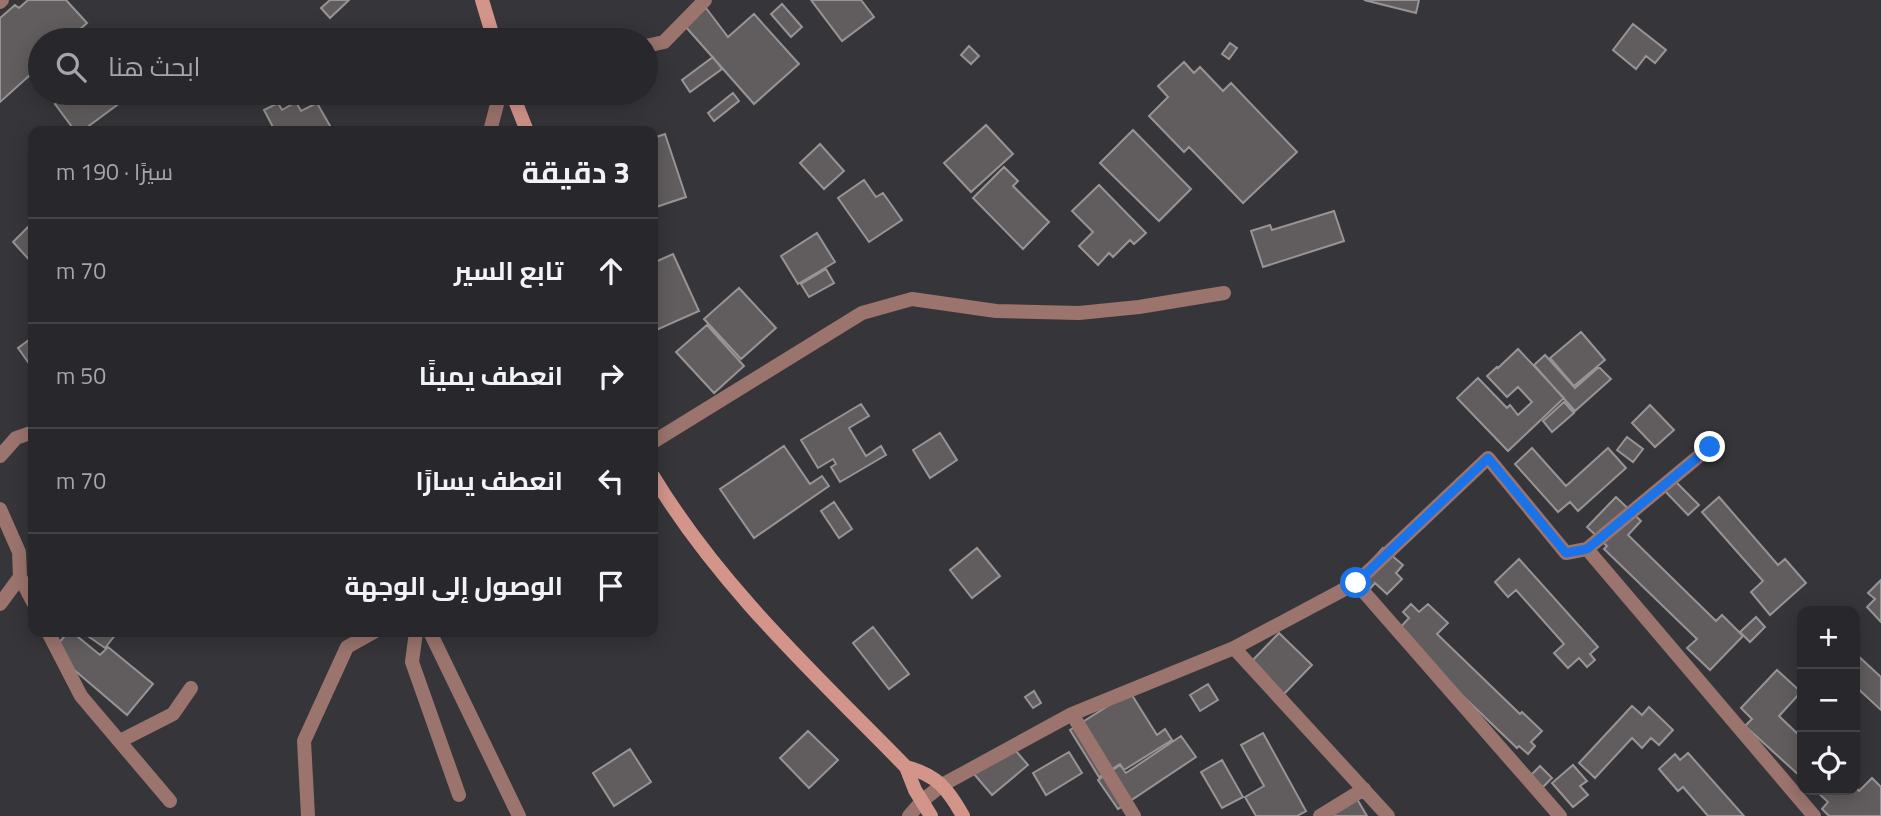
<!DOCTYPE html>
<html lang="ar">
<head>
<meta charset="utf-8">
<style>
	:root { --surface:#28282c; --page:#343438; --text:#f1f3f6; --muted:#a5a6a9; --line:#444448 }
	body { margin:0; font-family:"Titillium Web",Cairo,sans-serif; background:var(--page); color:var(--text); direction:rtl }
	.controls { position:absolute; right:21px; bottom:21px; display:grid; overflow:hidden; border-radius:14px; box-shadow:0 4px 18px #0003 }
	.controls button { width:63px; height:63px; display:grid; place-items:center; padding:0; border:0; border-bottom:2px solid var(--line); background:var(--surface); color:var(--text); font:35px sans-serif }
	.stop { position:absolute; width:21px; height:21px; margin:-16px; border:5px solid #1a73e8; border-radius:50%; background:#fff }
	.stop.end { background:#1a73e8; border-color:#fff; box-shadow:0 2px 7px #0008 }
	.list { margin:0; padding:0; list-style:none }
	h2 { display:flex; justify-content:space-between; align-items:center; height:91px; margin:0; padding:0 28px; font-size:30px }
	h2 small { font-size:23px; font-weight:400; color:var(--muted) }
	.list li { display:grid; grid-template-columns:46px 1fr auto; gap:21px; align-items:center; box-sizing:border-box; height:105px; padding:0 28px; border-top:2px solid var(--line) }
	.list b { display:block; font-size:26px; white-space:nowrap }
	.list em { font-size:23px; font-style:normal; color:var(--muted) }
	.icon { flex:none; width:38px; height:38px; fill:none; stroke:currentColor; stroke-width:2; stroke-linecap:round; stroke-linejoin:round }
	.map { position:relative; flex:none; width:1881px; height:816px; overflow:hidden; direction:ltr }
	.search { position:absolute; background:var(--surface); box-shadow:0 4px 18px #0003; left:28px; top:28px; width:630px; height:77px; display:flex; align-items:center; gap:18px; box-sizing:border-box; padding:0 24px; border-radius:38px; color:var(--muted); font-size:26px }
	.panel { position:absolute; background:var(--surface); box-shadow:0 4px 18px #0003; left:28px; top:126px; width:630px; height:511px; border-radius:14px; direction:rtl }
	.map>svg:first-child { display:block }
</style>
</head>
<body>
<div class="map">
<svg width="1881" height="816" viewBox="0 0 1881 816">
	<rect width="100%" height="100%" fill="#36363a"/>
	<path fill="#615d5e" stroke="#989495" stroke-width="2" d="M 28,0 L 66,0 L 87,23 L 68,40 L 40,40 L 40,66 L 0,102 L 0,18 L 15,5 L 19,8 Z
		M 330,0 L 349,0 L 330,18 L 321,8 Z
		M 811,0 L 861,0 L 874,17 L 842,41 Z
		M 1364,0 L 1419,0 L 1416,13 Z
		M 782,4 L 802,27 L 791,37 L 771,14 Z
		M 706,8 L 728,37 L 754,14 L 799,64 L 754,104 L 685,26 Z
		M 1633,24 L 1666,50 L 1655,63 L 1646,56 L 1636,69 L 1613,50 Z
		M 411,34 L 412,40 L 375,40 Z
		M 1230,43 L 1237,48 L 1229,59 L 1222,54 Z
		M 969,46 L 979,56 L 971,64 L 961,55 Z
		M 713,57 L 722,69 L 690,92 L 682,80 Z
		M 1184,62 L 1194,73 L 1200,67 L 1223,91 L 1231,83 L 1297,152 L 1243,203 L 1189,147 L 1184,152 L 1149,116 L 1168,97 L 1158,86 Z
		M 70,93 L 130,93 L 132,94 L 82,131 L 75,131 L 55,104 Z
		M 393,93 L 420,93 L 422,100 L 394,103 Z
		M 733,93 L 739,101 L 714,121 L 708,113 Z
		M 296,102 L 301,111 L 317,103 L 333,131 L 275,131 L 264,110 L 278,103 L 282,110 Z
		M 986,125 L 1013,154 L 971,192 L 944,163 Z
		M 1133,130 L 1191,189 L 1159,221 L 1100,163 Z
		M 665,134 L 686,197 L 653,208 L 653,138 Z
		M 820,144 L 844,171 L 824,189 L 800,163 Z
		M 1004,167 L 1018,181 L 1013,186 L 1049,222 L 1023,249 L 973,198 Z
		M 864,180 L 876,197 L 883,193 L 902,220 L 869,242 L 838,198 Z
		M 1099,185 L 1146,233 L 1134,244 L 1130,240 L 1113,257 L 1109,253 L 1098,265 L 1079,246 L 1093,232 L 1072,211 Z
		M 1334,211 L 1344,241 L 1263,267 L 1251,231 L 1270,225 L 1272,230 Z
		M 33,222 L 33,264 L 13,242 Z
		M 817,233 L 835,262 L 798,284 L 781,256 Z
		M 673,254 L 699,311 L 654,331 L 653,263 Z
		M 826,269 L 834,283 L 809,297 L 801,284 Z
		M 739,288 L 776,328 L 741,359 L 704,319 Z
		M 707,325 L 744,366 L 714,393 L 676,352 Z
		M 1581,332 L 1605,360 L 1574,386 L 1550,358 Z
		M 33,337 L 33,369 L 18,348 Z
		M 1518,349 L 1564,398 L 1508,451 L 1457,398 L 1478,378 L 1507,408 L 1510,405 L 1518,415 L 1532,402 L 1518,387 L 1507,397 L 1487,376 L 1497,367 L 1498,368 Z
		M 1545,355 L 1575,388 L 1599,367 L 1611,379 L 1575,411 L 1534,365 Z
		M 1564,402 L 1574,413 L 1552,432 L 1543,421 Z
		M 861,404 L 869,416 L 849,428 L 866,456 L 881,446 L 886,455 L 840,482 L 831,467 L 836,464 L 833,459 L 818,468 L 801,440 Z
		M 1650,405 L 1674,430 L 1655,447 L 1632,423 Z
		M 940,433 L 957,460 L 930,478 L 913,450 Z
		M 1627,437 L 1643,449 L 1633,462 L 1617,450 Z
		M 784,446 L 810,484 L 822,476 L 829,486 L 754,538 L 720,489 Z
		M 1532,448 L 1566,486 L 1608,448 L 1626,468 L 1578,511 L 1570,502 L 1558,512 L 1515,464 Z
		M 1672,478 L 1699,505 L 1688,515 L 1662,488 Z
		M 1616,497 L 1641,521 L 1628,535 L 1716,621 L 1722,615 L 1743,636 L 1710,670 L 1687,648 L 1697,639 L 1604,549 L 1607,546 L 1587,527 Z
		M 1719,497 L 1778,565 L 1785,559 L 1806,583 L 1770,615 L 1751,592 L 1763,581 L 1702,512 Z
		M 834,502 L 852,529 L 839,538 L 821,511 Z
		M 977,548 L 1000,576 L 972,598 L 950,570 Z
		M 1383,548 L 1403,565 L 1396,573 L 1402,579 L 1387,594 L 1375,583 L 1368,591 L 1355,579 Z
		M 1519,559 L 1598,647 L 1590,654 L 1595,660 L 1587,667 L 1579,658 L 1568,668 L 1554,653 L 1564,644 L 1516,590 L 1508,597 L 1495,582 Z
		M 1881,580 L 1881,622 L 1867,607 L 1875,599 L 1868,593 Z
		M 1411,604 L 1419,612 L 1428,604 L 1448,623 L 1437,634 L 1520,714 L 1522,712 L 1542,731 L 1531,742 L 1535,746 L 1528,754 L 1519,746 L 1517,748 L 1396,632 L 1409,618 L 1403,612 Z
		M 1756,617 L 1765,627 L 1750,642 L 1740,632 Z
		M 873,627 L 909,674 L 889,689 L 853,643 Z
		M 68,632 L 72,632 L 100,655 L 108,647 L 153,684 L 127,715 L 52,651 Z
		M 82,632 L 113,632 L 116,634 L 105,648 Z
		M 1279,633 L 1312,665 L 1282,696 L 1249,664 Z
		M 1855,653 L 1881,677 L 1881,710 L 1855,686 Z
		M 1777,670 L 1801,692 L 1779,716 L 1802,738 L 1802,778 L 1745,726 L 1752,719 L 1741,708 Z
		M 1208,684 L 1218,700 L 1200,711 L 1190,695 Z
		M 1034,691 L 1041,703 L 1033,708 L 1025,697 Z
		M 1130,692 L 1157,735 L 1165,729 L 1172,740 L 1124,770 L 1120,764 L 1099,777 L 1070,730 Z
		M 1632,706 L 1642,715 L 1649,707 L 1673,730 L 1659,745 L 1651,738 L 1642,748 L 1632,738 L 1595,778 L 1579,763 Z
		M 808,731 L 838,760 L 809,788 L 780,758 Z
		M 1263,733 L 1306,811 L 1297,816 L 1256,816 L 1245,797 L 1264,786 L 1241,745 Z
		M 1181,736 L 1196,757 L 1118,809 L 1098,780 L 1120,765 L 1126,773 Z
		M 1010,744 L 1028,765 L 992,795 L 974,774 Z
		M 630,749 L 651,782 L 614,806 L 593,773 Z
		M 1069,752 L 1082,773 L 1046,795 L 1033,773 Z
		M 1688,753 L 1744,816 L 1708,816 L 1683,787 L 1678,791 L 1659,769 L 1675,754 L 1680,760 Z
		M 1222,760 L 1243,797 L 1222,808 L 1201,772 Z
		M 1573,765 L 1587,781 L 1580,786 L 1588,795 L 1573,807 L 1552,783 Z
		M 1540,766 L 1552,778 L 1541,789 L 1529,777 Z
		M 1872,778 L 1881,787 L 1881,816 L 1829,816 L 1822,809 L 1828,802 L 1815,790 L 1855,790 L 1855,787 L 1859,791 Z
		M 1357,799 L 1367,816 L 1327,816 Z"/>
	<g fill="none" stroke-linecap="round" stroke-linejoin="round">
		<path stroke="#9b746d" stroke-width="14" d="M 0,2 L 2,0
			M 646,46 L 664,42 L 705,0
			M 490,131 L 500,93
			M 653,442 L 862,313 L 912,299 L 996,311 L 1079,313 L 1139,307 L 1224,293
			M 0,456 L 16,438 L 33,432
			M 0,509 L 19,552 L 20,577 L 0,604
			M 1587,549 L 1814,816
			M 20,577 L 33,602
			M 1356,583 L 1560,816
			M 48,632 L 81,696 L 170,801
			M 416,632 L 412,662 L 459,795
			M 430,632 L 519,816
			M 1234,648 L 1356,583 L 1488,458 L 1566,553 L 1587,549 L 1710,447
			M 1072,714 L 1134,816
			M 120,741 L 173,714 L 191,688
			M 308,816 L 304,741 L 347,647 L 374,632
			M 909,816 L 922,801 L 942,785 L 1072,714 L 1234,648 L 1388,816
			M 1320,816 L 1364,789"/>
		<path stroke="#d3958a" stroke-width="14" d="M 482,0 L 494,40
			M 512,93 L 527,131
			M 653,476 C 720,587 816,675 906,767 L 915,790 L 931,816
			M 906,767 C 937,775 948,789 963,816"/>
	</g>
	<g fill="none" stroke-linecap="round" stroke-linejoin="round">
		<path stroke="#1a73e8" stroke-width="9" d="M 1356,583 L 1488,458 L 1566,553 L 1587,549 L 1710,447"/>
	</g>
</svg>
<div class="controls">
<button>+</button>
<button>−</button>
<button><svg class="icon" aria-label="locate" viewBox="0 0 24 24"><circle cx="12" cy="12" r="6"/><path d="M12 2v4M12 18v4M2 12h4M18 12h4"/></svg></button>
</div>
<div class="stop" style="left:1356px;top:583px"></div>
<div class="stop end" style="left:1710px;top:447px"></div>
<div class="search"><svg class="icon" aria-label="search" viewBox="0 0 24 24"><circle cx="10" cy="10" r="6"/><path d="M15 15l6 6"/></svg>ابحث هنا</div>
<section class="panel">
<h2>3 دقيقة<small>سيرًا · 190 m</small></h2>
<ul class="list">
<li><svg class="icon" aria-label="ahead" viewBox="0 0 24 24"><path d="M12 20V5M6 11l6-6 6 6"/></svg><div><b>تابع السير</b></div><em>70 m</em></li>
<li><svg class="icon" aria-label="right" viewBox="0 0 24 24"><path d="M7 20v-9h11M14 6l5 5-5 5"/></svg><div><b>انعطف يمينًا</b></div><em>50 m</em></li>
<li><svg class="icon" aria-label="left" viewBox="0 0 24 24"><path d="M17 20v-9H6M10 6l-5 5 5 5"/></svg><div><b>انعطف يسارًا</b></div><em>70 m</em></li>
<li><svg class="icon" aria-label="arrive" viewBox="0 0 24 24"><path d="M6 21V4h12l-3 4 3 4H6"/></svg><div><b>الوصول إلى الوجهة</b></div></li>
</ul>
</section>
</div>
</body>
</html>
